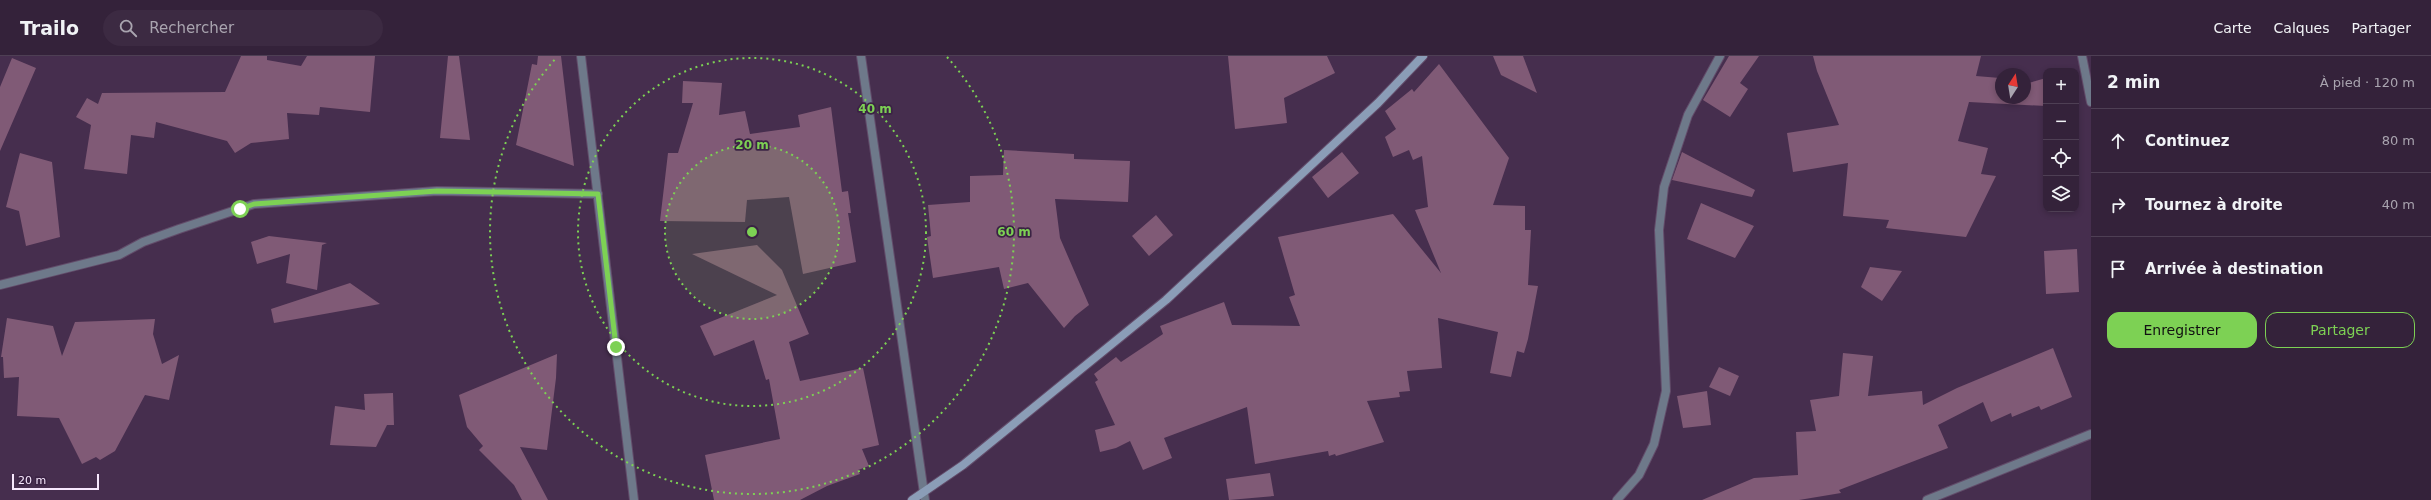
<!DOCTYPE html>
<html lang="fr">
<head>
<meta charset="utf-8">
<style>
	:root { --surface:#34223a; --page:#3c2a42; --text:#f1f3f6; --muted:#a9a4af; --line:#4e3f54; --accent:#7dd154 }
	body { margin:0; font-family:"DejaVu Sans",sans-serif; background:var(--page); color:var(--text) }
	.controls { position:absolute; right:12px; top:12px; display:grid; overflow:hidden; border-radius:8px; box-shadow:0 2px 6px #0003 }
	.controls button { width:36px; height:36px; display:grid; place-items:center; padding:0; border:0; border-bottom:1px solid var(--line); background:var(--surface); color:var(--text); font:20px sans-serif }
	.compass { position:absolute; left:1995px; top:12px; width:36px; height:36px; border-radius:50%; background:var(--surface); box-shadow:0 2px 6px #0003; rotate:12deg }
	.scale { position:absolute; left:12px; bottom:10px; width:87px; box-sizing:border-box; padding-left:4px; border:2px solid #f7e8fd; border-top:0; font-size:11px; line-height:14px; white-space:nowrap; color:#f7e8fd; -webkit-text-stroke:3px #3b2344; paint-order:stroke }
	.stop { position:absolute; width:12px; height:12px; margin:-9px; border:3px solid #7dd154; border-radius:50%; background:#fff }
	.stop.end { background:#7dd154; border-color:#fff; box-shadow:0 1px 4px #0008 }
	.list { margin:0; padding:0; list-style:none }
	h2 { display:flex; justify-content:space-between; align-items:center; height:52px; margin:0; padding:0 16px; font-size:17px }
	h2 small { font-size:13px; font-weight:400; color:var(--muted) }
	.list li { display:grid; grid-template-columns:26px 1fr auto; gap:12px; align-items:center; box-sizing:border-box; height:64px; padding:0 16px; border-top:1px solid var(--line) }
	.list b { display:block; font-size:15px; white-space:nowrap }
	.list em { font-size:13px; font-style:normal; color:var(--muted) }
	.actions { display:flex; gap:8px; padding:12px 16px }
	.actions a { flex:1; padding:9px 0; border:1px solid var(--accent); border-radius:12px; text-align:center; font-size:14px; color:var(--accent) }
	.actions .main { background:var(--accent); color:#111 }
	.icon { flex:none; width:22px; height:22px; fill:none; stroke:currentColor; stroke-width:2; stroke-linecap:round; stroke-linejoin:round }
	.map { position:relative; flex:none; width:2091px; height:444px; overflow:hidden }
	header { display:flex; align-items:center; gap:24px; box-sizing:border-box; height:56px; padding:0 20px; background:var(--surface); border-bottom:1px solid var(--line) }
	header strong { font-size:19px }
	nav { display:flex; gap:22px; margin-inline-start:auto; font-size:14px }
	.search { width:280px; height:36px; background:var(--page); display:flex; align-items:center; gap:10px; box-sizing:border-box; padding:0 14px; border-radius:22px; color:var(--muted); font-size:15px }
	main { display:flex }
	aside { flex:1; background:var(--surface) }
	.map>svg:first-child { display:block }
</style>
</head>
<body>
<header>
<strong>Trailo</strong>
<div class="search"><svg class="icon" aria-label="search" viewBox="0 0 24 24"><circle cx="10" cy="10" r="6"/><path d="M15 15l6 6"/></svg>Rechercher</div>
<nav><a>Carte</a><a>Calques</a><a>Partager</a></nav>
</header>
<main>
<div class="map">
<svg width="2091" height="444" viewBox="0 0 2091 444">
	<rect width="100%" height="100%" fill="#462e4e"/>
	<path fill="#805a76" d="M 241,0 L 267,0 L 267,4 L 301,10 L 307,0 L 375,0 L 370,56 L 320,51 L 319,59 L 287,57 L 289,83 L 251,87 L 235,97 L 227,85 L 156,66 L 154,82 L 131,79 L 127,118 L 84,113 L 91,69 L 76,61 L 87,42 L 98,48 L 102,37 L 225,36 Z
		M 448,0 L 459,0 L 470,84 L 440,82 Z
		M 538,0 L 561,0 L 574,110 L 516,89 L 532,8 L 537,9 Z
		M 1228,0 L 1327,0 L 1335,17 L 1284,42 L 1287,67 L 1235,73 Z
		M 1493,0 L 1523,0 L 1537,37 L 1501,19 Z
		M 1729,0 L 1759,0 L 1740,27 L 1748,33 L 1730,61 L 1703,44 Z
		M 1813,0 L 1981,0 L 1976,20 L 2000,22 L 1997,36 L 2001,35 L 2001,42 L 2025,42 L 2025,28 L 2046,22 L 2046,50 L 1969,46 L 1958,85 L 1988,92 L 1981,118 L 1996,120 L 1966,181 L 1886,172 L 1889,164 L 1843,160 L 1848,107 L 1793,116 L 1787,77 L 1839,69 L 1817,15 Z
		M 12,2 L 36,12 L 0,95 L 0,31 Z
		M 1439,8 L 1509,102 L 1493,149 L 1525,150 L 1525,174 L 1531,174 L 1528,229 L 1538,230 L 1528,283 L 1524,297 L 1517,295 L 1511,321 L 1490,317 L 1498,276 L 1438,262 L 1442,312 L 1407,315 L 1410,335 L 1399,336 L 1400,341 L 1367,345 L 1384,386 L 1336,400 L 1335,398 L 1329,400 L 1328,395 L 1255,408 L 1247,351 L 1164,382 L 1172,402 L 1143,414 L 1130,385 L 1116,392 L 1100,396 L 1095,374 L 1115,369 L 1095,326 L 1098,324 L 1094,318 L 1116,301 L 1121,306 L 1163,278 L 1160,270 L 1224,246 L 1232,269 L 1300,270 L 1289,241 L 1295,239 L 1278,181 L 1393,158 L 1441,217 L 1415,154 L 1428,151 L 1422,100 L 1413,104 L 1409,94 L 1393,101 L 1385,81 L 1396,73 L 1385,55 L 1412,33 L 1414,36 Z
		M 683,25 L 722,27 L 719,59 L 745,55 L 750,78 L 800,71 L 798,59 L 831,51 L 842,136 L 848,135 L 851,157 L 848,157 L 856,206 L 803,218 L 789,141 L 747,144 L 745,166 L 660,165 L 668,97 L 678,97 L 693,47 L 682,47 Z
		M 1004,94 L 1074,98 L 1074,103 L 1130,105 L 1128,146 L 1055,143 L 1060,182 L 1089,249 L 1075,260 L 1064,272 L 1028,227 L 1004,233 L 999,211 L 933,222 L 927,181 L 931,180 L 928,149 L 970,146 L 970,120 L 1003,119 Z
		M 1342,96 L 1359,117 L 1328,142 L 1312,121 Z
		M 1682,96 L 1755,134 L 1752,141 L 1672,124 Z
		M 20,97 L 52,106 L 60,181 L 26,190 L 19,155 L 6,151 Z
		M 1701,147 L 1754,170 L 1735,202 L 1687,183 Z
		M 1156,159 L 1173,179 L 1149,200 L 1132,180 Z
		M 269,180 L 327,187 L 322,189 L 317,234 L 286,227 L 290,198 L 257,208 L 251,186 Z
		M 757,189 L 782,214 L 809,278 L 789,286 L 800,325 L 863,312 L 879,389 L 862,393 L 869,410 L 858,414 L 860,418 L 827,430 L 800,444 L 714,444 L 705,399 L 780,383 L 769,323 L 766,324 L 754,284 L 714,300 L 700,270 L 777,239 L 692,198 Z
		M 2077,193 L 2079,236 L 2046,238 L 2044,195 Z
		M 1870,211 L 1902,215 L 1882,245 L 1861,231 Z
		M 350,227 L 380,248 L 274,267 L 271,253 Z
		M 7,262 L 53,270 L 62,300 L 75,266 L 155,263 L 153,278 L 162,308 L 179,299 L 169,344 L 145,339 L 115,395 L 100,404 L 96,401 L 82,408 L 59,362 L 17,360 L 19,321 L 4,322 L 3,301 L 1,301 Z
		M 2053,292 L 2072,341 L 2041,354 L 2039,350 L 2012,361 L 2011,357 L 1991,366 L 1983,346 L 1938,369 L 1948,392 L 1839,434 L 1841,437 L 1799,444 L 1702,444 L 1754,422 L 1798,419 L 1796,376 L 1816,375 L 1810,344 L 1839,340 L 1843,297 L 1873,300 L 1868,340 L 1922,335 L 1923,349 L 1957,332 Z
		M 557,298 L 556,322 L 547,394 L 520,391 L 548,444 L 522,444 L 514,429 L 479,394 L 483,390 L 467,371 L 459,339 Z
		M 1719,311 L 1739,320 L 1730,340 L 1709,331 Z
		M 1707,335 L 1711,369 L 1683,372 L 1677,340 Z
		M 393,337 L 394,369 L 387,369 L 376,391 L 330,389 L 335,350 L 365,354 L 364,338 Z
		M 1270,417 L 1274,440 L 1229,444 L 1226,423 Z"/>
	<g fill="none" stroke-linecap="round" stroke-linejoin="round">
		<defs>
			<path id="street" d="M 581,0 L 634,444
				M 861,0 L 925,444
				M 2082,0 L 2091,46
				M 0,229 L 119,199 L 143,186 L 179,173 L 254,148 L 437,135 L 598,138
				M 1617,444 L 1639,419 L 1654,388 L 1666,335 L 1659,174 L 1664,131 L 1688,59 L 1720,0
				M 1927,444 L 2091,378"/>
			<path id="secondary" d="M 912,444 L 963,409 L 1166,244 L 1378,47 L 1423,0"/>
		</defs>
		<use href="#street" stroke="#624c6a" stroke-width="10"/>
		<use href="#secondary" stroke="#624c6a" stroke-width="10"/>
		<use href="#street" stroke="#6e798a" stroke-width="8"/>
		<use href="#secondary" stroke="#8b9db7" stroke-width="8"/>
	</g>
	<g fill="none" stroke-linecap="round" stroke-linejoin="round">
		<path stroke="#7dd154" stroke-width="5" d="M 240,153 L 254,148 L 437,135 L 598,138 L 616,291"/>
	</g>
	<circle cx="752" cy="176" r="87" fill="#7dd154" fill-opacity=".12"/>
	<g fill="none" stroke="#7dd154" stroke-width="2" stroke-dasharray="2 4">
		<circle cx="752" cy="176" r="87"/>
		<circle cx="752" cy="176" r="174"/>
		<path d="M947 1A262 262 0 1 1 557 1"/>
	</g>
	<circle cx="752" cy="176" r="6" fill="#7dd154" stroke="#3b2344" stroke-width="2"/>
	<g font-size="12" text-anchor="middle" font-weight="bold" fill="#7dd154" stroke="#3b2344" stroke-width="3.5" stroke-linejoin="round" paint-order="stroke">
		<text x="875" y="57">40 m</text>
		<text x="752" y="93">20 m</text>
		<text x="1014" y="180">60 m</text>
	</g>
</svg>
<div class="controls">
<button>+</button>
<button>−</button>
<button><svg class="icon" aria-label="locate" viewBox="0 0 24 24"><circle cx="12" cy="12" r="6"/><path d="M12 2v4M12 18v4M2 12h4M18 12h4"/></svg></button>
<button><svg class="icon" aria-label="layers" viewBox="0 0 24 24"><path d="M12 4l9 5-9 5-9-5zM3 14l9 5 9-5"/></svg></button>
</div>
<svg class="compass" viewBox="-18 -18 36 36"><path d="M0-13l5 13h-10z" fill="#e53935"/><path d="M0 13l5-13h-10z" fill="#a9a4af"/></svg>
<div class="scale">20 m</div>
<div class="stop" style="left:240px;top:153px"></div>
<div class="stop end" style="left:616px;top:291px"></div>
</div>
<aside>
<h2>2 min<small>À pied · 120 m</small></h2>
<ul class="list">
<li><svg class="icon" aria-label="ahead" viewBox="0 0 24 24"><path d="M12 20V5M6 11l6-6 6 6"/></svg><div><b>Continuez</b></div><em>80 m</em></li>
<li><svg class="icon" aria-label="right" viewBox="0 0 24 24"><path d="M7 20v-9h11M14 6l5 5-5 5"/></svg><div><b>Tournez à droite</b></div><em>40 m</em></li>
<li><svg class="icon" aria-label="arrive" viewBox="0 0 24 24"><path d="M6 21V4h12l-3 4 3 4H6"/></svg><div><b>Arrivée à destination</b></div></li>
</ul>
<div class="actions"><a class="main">Enregistrer</a><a>Partager</a></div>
</aside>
</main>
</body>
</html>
